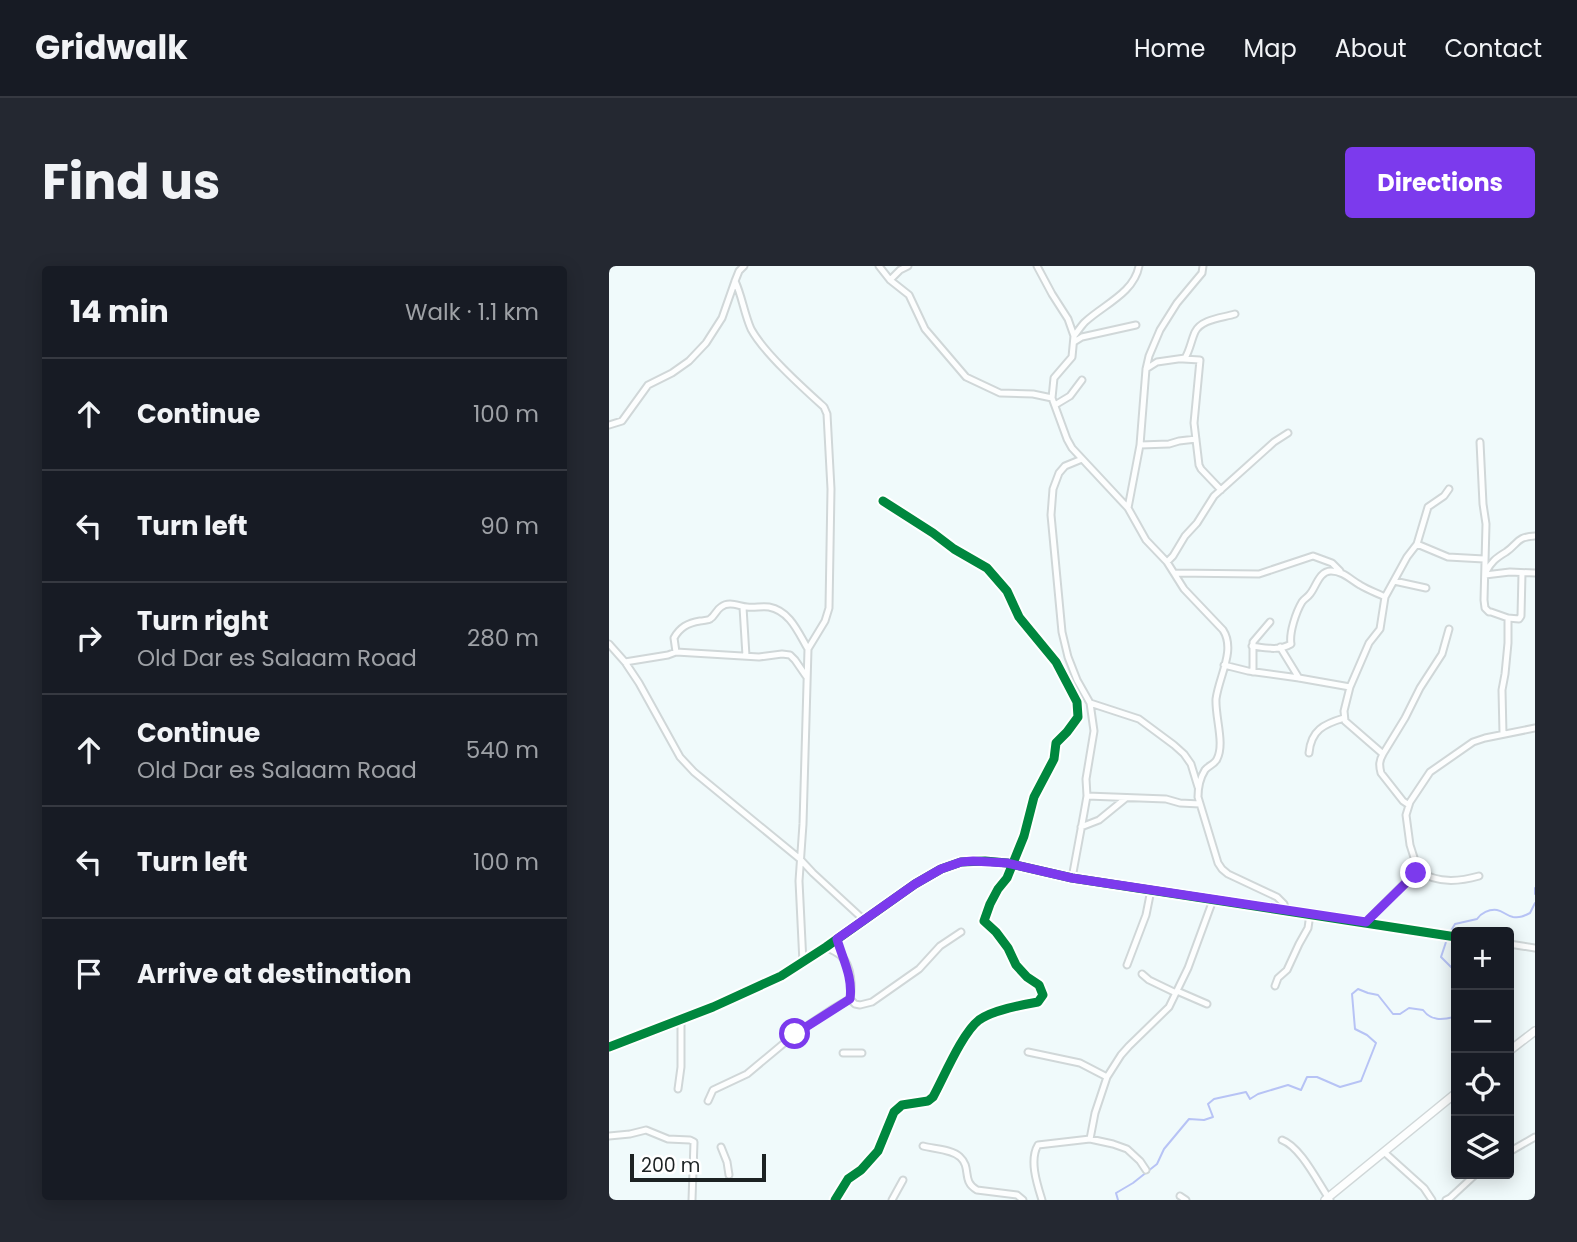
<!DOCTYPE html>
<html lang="en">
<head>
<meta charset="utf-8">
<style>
	:root { --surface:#171b24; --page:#242831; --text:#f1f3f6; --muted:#9ea1a6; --line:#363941; --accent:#7c3aed }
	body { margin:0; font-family:Poppins,sans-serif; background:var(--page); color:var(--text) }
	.controls { position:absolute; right:21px; bottom:21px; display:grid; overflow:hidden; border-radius:7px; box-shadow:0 4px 18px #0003 }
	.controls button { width:63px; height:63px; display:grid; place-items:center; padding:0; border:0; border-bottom:2px solid var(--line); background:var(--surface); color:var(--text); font:35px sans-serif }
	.scale { position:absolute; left:21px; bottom:18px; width:136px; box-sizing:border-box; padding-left:7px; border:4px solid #1c2223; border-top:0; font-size:19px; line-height:24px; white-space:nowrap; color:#1c2223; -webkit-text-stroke:5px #fff; paint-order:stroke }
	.stop { position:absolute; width:21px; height:21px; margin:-16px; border:5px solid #7c3aed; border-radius:50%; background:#fff }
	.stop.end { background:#7c3aed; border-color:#fff; box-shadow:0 2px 7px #0008 }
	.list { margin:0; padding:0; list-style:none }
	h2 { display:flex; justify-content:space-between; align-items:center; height:91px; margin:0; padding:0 28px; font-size:30px }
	h2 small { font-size:23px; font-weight:400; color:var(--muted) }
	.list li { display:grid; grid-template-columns:46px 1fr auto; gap:21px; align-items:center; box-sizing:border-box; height:112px; padding:0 28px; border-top:2px solid var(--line) }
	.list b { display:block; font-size:26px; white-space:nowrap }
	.list p { margin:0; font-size:23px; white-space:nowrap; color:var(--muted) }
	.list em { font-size:23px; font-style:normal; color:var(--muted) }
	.icon { flex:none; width:38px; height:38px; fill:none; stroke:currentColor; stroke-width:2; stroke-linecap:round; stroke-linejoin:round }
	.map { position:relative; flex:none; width:926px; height:934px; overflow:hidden; border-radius:7px }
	header { display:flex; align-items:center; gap:42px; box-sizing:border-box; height:98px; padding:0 35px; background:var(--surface); border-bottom:2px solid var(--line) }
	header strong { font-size:33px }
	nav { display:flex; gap:38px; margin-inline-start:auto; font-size:24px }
	.intro { display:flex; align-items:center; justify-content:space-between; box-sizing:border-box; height:168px; padding:0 42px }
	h1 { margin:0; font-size:49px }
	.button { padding:18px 32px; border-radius:7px; background:var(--accent); color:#fff; font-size:24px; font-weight:700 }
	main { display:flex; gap:42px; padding:0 42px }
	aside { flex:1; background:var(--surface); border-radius:7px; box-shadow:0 4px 18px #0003 }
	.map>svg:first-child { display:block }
</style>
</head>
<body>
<header>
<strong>Gridwalk</strong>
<nav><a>Home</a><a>Map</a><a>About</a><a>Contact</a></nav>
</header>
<div class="intro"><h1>Find us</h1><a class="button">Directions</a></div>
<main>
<aside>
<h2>14 min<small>Walk · 1.1 km</small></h2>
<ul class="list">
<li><svg class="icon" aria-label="ahead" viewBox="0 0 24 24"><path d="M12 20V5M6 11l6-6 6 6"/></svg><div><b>Continue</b></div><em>100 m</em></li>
<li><svg class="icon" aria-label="left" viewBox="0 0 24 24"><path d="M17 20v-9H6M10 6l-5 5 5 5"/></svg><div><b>Turn left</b></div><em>90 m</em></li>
<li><svg class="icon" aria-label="right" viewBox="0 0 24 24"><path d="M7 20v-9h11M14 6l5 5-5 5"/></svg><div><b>Turn right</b><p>Old Dar es Salaam Road</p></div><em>280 m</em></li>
<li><svg class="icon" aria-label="ahead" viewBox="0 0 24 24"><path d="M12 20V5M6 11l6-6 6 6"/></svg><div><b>Continue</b><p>Old Dar es Salaam Road</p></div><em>540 m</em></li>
<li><svg class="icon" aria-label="left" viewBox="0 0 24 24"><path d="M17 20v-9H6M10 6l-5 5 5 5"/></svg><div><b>Turn left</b></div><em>100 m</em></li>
<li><svg class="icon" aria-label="arrive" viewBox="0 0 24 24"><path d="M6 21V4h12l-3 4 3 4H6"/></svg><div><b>Arrive at destination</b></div></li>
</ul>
</aside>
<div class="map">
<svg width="926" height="934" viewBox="0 0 926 934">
	<rect width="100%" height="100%" fill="#f0fafb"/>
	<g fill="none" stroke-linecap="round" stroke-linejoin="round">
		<path stroke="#b7c3f5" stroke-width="2" d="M 926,622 L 926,628
			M 840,668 L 846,658 L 868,653 C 872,647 880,643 888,644 C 894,645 898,650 904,651 C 911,652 915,650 921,647 L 926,637
			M 838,673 L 832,691 L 847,706
			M 509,934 L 507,927 L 524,917 L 548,898 L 555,883 L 580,853 L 595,854 L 604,851 L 599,838 L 605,833 L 637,826 L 641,833 L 649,828 L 679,819 L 692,824 L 698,811 L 708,811 L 731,821 L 752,815 L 767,777 L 758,769 L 746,763 L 743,728 L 749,723 L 759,727 L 769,729 L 784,748 L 791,748 L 800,742 L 814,744 C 822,755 833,754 845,751 L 847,746"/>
		<defs>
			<path id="minor" d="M 270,0 L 281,14 L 300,29 L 316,63 L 357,111 L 391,127 L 424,128 L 443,132 L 458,173 L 463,182 L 519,242 L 537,274 L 558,296 L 575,323 L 614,364 C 627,384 610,410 607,433 C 606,451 616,478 608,493 C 606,498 599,500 596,504 C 591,512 589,522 589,531 L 609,597 L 613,603 L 619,608 L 668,631 L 675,638 L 677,645
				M 428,0 L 443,28 L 459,53 L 465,70 L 463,91 L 445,112 L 443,132
				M 281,14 L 291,4 L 299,0
				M 126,15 C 133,30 135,47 142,63 C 155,87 194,122 215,141 L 218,148 L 222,223 L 220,342 L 216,355 L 199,383 L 194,558 L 190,615 L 194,697
				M 465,70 C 469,65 472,60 476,56 C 494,39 525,27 530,0
				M 465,76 L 473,71 L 527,59
				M 574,93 L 591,94 L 585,157 L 590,199 L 592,203 L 612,224
				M 537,103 L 548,96 L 576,92 C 581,84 582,75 586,66 C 592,53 613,52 626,48
				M 446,139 L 461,130 L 473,114
				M 0,159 L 13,155 L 39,119 L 63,107 L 80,95 L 97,77 L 113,52 L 126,15 L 130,5 L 135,0
				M 871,176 L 874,238 L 877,258 L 875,334 L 876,342 L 880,346 L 882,346 L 899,352 L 899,377 L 896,408 L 893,424 L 894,468
				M 531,179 L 560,178 L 570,175 L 587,173
				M 519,242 L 531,179 L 537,103 L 540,90 L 551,64 L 568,37 L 593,7 L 594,0
				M 808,278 L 819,241 L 835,230 L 840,223
				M 558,296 L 564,290 L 576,270 L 588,257 L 605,230 L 665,176 L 679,167
				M 877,306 C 882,296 887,292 897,286 C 910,277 907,271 926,270
				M 565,307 L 650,308 L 704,290 L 723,297 L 731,305
				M 876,309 L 901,306 L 926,307
				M 785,315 L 817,322
				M 134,341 L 137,390
				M 899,352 L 910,353 L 912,350 L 913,307
				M 0,378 L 16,396 L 30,417 L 71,491 L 85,506 L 191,593 L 204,607 L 255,654
				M 643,380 C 657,382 670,385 682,378 C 680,367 687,346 693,336 C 696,332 698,332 701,328 C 707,321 710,305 722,305 C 734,305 742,314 751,319 C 759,324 768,327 776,331
				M 671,381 L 690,412
				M 67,386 L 65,372 C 71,361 79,357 91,355 C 92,355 100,354 101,353 C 106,350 107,344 112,341 C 120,335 129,340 138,341 C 145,342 153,340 160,341 C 181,345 189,366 199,383
				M 16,396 L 59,389 L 67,386 L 150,391 L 173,388 L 181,389 L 186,394 L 197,410
				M 615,399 L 639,405 L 690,412 L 741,421
				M 644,406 L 644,376 L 661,356
				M 481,437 L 530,453 L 565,479 L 575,488 L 582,498 L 589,521
				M 700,487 C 702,464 715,458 735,452
				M 774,488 L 796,452 L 811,422 L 833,388 L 840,363
				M 478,530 L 557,533 L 571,537 L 591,538
				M 800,539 L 794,535 L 772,507 C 770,499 770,495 774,488 L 736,455 L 735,445 L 741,421 L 760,377 L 771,363 L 776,331 L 798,291 L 808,278 L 839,291 L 875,293
				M 472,561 L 490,554 L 517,532
				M 411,600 L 463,612 L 847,671
				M 809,604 C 827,618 849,616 870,610
				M 463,612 L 475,547 L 478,530 L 477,513 L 485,465 L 481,437 L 468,414 L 459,391 L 453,366 L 442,249 L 444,223 L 450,207 L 456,200 L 473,193
				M 757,656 L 809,604 L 801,579 L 797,549 L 801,536 L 821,506 L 864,476 L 876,472 L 926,462
				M 900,678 L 926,682
				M 217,681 C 222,684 230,687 233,691 C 243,701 243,721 241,733
				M 518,699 L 537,649 L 542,624
				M 533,708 L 540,714 L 567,727
				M 666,720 L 669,712 L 678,704 L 690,678 L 699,662 L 701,648
				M 568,725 L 598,738
				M 241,733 L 246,738 L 251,739 L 263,736 L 310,703 L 331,680 L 352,666
				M 0,781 C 57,758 116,738 172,710 C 212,689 248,658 286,632 C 305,618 327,601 351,597 C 366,594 383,596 398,597
				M 419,786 L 471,797 L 498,811
				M 234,787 L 253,787
				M 69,823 L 72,801 L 72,752
				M 99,835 L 104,824 L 138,808 L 186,768 L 222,744 L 241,733
				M 0,870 L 21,868 L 37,864 L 59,873 L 81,874 L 85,876 L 83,934
				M 481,873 L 486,847 L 498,811 L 512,789 L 520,780 L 560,741 L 579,702 L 604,634
				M 673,874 C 692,881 709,917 721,934
				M 314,880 C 325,883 343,883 351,891 C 363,902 352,915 368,924 L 408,929 L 414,934
				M 112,881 L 118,896 L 120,909
				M 775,886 L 815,922 L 823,934
				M 900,886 L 926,871
				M 571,930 L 577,934
				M 226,934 L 239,913 L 252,904 L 269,885 L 285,846 L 293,839 L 319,835 L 324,831 C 335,811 353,767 370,754 C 384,744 412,739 429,736 L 434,729 L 430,719 L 418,711 L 407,699 L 399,682 L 387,666 L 375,655 L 381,638 L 389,623 L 398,612 L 415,570 L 425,531 L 445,493 L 447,477 L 458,466 L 469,451 L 468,436 L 447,396 L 410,351 L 398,325 L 378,302 L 345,283 L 324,267 L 274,235
				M 283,934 L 294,914
				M 433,934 C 428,918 420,894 429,879 L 481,873 L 504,878 L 518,883 L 531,895 L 537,904
				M 837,934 L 841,932 L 867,908"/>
			<path id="major" d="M 900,785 L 926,765
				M 716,934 L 847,827"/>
		</defs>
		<use href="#minor" stroke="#d0d7d8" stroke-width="9"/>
		<use href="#major" stroke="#d0d7d8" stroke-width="10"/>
		<use href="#minor" stroke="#fdfefe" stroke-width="5"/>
		<use href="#major" stroke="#fdfefe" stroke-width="7"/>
		<defs>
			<path id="minor-bridge" d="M 398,597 L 411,600"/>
		</defs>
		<use href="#minor-bridge" stroke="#d0d7d8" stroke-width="9" stroke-linecap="butt"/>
		<use href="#minor-bridge" stroke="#fdfefe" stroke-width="5"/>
		<defs>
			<path id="cycleway" d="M 0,781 L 104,741 L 172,710 L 217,681 L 306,618 L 332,603 L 352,596 L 376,595 L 398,597 L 463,612 L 847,671
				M 226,934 L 239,913 L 252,904 L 269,885 L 285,846 L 293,839 L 319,835 L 324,831 C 335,811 353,767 370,754 C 384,744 412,739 429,736 L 434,729 L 430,719 L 418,711 L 407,699 L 399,682 L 387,666 L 375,655 L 381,638 L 389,623 L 398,612 L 415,570 L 425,531 L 445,493 L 447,477 L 458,466 L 469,451 L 468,436 L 447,396 L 410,351 L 398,325 L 378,302 L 345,283 L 324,267 L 274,235"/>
		</defs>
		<use href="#cycleway" stroke="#fff" stroke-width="13"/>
		<use href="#cycleway" stroke="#00873e" stroke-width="9"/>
	</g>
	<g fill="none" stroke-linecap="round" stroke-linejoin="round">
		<path stroke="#7c3aed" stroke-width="9" d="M 186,768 L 241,733 C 244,711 234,694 228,673 L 306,618 L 332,603 L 352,596 L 364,595 L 398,597 L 463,612 L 757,656 L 807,607"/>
	</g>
</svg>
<div class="controls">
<button>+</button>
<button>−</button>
<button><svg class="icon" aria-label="locate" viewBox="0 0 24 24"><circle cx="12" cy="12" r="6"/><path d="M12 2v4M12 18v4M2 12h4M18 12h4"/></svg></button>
<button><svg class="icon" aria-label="layers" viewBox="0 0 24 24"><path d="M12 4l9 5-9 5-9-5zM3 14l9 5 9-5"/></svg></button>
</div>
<div class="scale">200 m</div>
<div class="stop" style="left:186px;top:768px"></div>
<div class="stop end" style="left:807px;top:607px"></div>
</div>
</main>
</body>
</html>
